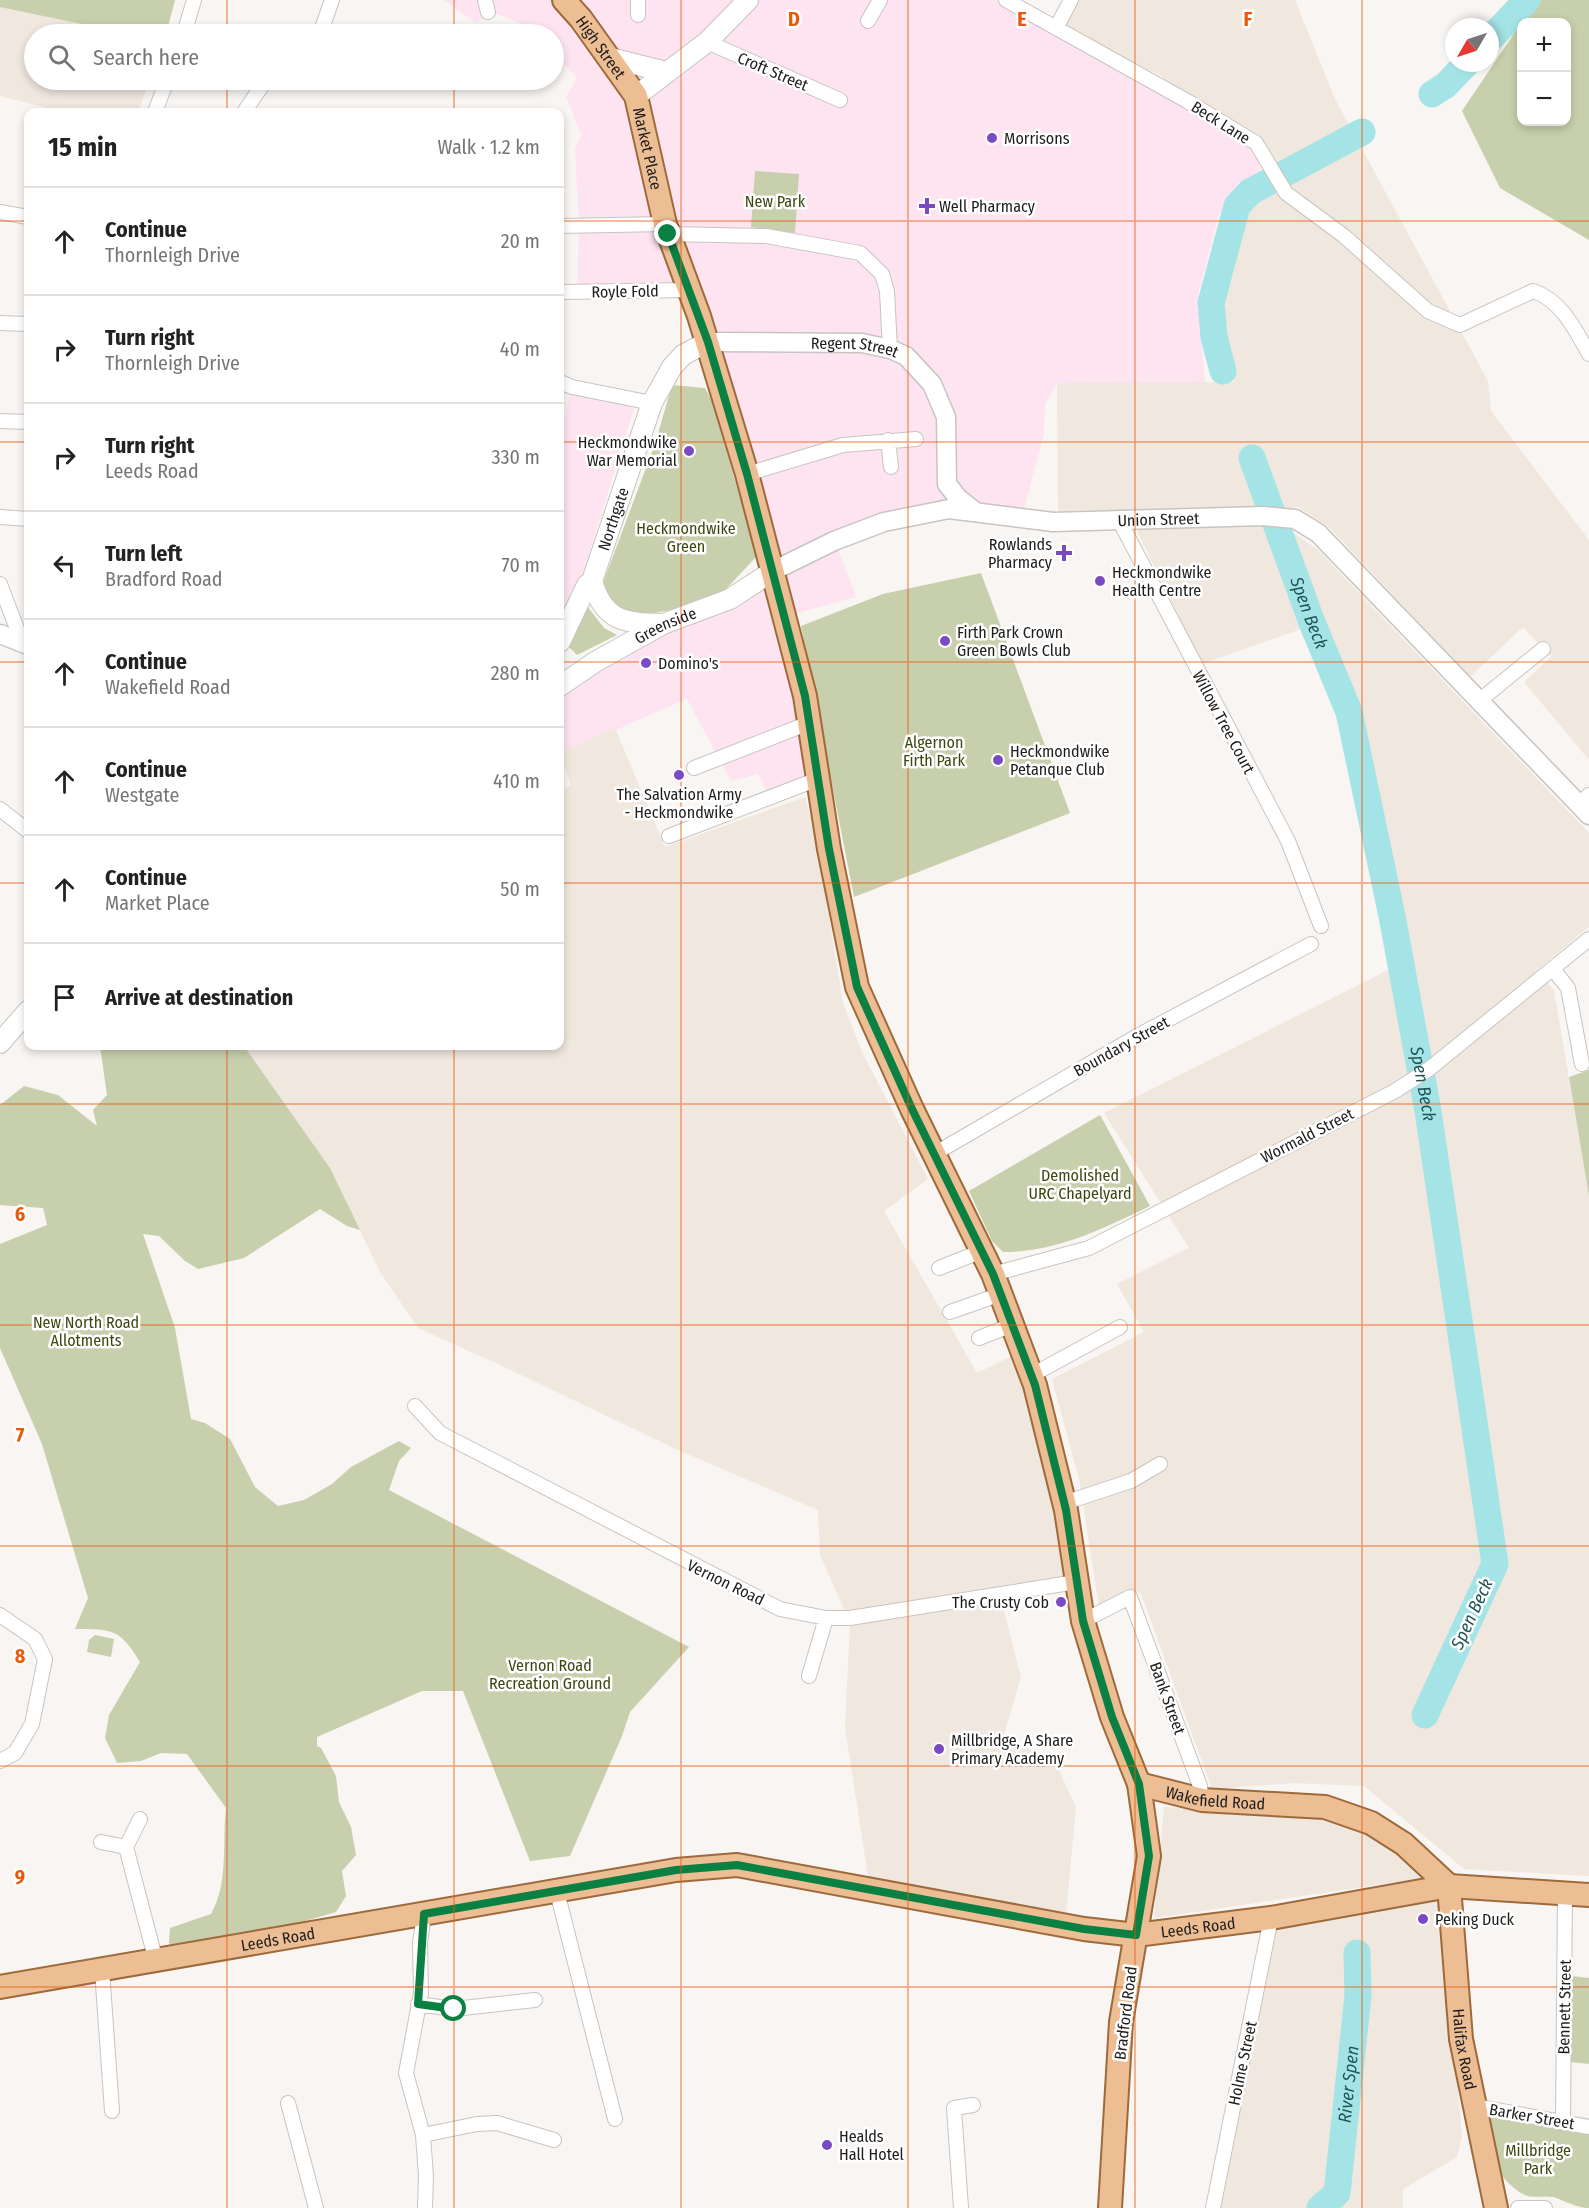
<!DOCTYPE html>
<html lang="en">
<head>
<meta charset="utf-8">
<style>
	:root { --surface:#fff; --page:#f2f2f2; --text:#222; --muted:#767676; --line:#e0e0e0 }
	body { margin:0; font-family:"Fira Sans Condensed",sans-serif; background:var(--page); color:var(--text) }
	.controls { position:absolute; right:18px; top:18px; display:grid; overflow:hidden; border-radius:12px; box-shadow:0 3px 9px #0003 }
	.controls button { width:54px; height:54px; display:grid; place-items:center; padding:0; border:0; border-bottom:2px solid var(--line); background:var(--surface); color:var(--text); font:30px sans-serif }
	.compass { position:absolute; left:1445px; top:18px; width:54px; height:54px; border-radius:50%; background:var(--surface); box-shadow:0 3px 9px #0003; rotate:231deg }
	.stop { position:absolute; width:18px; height:18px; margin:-14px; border:4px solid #0b8043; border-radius:50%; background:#fff }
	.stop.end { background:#0b8043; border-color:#fff; box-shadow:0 2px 6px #0008 }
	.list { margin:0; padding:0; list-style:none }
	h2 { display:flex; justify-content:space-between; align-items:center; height:78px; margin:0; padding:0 24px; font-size:26px }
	h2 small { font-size:20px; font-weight:400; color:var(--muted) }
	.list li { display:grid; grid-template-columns:39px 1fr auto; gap:18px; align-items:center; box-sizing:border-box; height:108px; padding:0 24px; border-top:2px solid var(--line) }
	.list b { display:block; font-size:22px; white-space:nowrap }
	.list p { margin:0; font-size:20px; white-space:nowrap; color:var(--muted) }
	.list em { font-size:20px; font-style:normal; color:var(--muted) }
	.icon { flex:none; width:33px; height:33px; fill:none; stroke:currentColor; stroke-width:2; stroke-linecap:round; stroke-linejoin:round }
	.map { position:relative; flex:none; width:1589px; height:2208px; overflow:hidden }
	.search { position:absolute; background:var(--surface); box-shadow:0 3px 9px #0003; left:24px; top:24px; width:540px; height:66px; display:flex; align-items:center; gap:15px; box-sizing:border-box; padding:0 21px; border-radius:33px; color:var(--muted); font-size:22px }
	.panel { position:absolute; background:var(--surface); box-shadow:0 3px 9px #0003; left:24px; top:108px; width:540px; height:942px; border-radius:12px }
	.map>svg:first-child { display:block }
</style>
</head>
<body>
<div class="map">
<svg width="1589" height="2208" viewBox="0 0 1589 2208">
	<rect width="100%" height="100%" fill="#f9f5f2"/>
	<path fill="#fde4f0" d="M 444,0 L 1006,0 L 1256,143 L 1261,174 L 1227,198 L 1218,217 L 1198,296 L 1205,383 L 1057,383 L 1045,404 L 1044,434 L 1021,520 L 973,510 L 835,541 L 856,597 L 776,619 L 809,723 L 811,776 L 767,791 L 758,774 L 731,781 L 687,699 L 560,754 L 560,680 L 773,575 L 680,287 L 577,287 L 579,226 L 575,149 L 581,135 L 566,97 L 577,78 L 554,53 L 554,34 L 536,34 L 529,27 L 498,14 L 475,22 Z
		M 572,387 L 634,408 L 560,648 L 560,436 Z"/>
	<path fill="#f0e7de" d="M 0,0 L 175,0 L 166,34 L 34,34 L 34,80 L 150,80 L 138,112 L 63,112 L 0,96 Z
		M 1070,0 L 1295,0 L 1335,99 L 1488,381 L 1491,411 L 1589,540 L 1589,760 L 1524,682 L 1551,657 L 1523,627 L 1470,677 L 1329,527 L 1298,507 L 1290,508 L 1291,531 L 1318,550 L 1589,833 L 1589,927 L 1536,971 L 1554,990 L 1589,1196 L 1589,1876 L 1464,1869 L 1364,1786 L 1293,1783 L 1212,1789 L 1140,1591 L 1099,1606 L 1079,1479 L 1052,1379 L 1144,1332 L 1117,1284 L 1189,1248 L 1104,1113 L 1406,961 L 1390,861 L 1370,765 L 1338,659 L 1317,607 L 1321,622 L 1202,664 L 1139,535 L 1135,510 L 1058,511 L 1057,383 L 1235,382 L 1216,324 L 1239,212 L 1283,188 L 1256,143 L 1187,101 L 1160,75 L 1056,28 Z
		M 615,728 L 665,847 L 805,797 L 816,837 L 843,1003 L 863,1054 L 928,1179 L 884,1211 L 977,1373 L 1014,1355 L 1046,1448 L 1070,1579 L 1000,1595 L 1021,1677 L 1003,1738 L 1054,1760 L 1076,1807 L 1065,1925 L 870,1889 L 845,1728 L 850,1623 L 820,1555 L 818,1510 L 678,1450 L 498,1364 L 418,1328 L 380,1272 L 330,1168 L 244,1046 L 560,1046 L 560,792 L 571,785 L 560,753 Z
		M 1164,1807 L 1263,1813 L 1342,1821 L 1371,1828 L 1430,1873 L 1417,1879 L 1154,1918 Z
		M 1440,1900 L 1462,2136 L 1457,2157 L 1403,2189 L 1403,2208 L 1221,2208 L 1277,1926 Z"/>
	<path fill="#c7cfac" d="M 0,0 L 175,0 L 166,34 L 130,34 L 0,7 Z
		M 1537,0 L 1589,0 L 1589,240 L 1500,188 L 1462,111 L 1521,23 L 1522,122 L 1566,122 L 1566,22 L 1522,22 Z
		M 755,171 L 799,174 L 795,233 L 751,227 Z
		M 672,385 L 705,388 L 712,401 L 757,556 L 725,590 L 670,610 L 639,616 L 611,604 L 603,583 L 655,444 Z
		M 981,573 L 1070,813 L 854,897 L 801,626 L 883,594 Z
		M 587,606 L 604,628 L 617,635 L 577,655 L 567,645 Z
		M 100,1046 L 244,1046 L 330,1168 L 360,1230 L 347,1226 L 320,1209 L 244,1258 L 198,1269 L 185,1261 L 159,1236 L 143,1234 L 175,1328 L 191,1419 L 205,1423 L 230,1439 L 255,1487 L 278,1506 L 304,1500 L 332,1484 L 351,1467 L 399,1441 L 411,1448 L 399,1461 L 389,1490 L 689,1647 L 630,1712 L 622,1736 L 570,1856 L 530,1861 L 463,1691 L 422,1691 L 317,1737 L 317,1746 L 321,1748 L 336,1776 L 339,1802 L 351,1827 L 356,1855 L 342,1871 L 346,1896 L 336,1912 L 247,1938 L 179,1951 L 169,1943 L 170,1928 L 211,1914 C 229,1883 222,1842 226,1808 L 187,1754 L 161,1753 L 141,1761 L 117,1763 L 105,1738 L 109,1715 L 140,1662 C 120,1629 113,1629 75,1629 L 88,1598 L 42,1444 L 0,1348 L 0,1244 L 47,1225 L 43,1208 L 0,1205 L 0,1105 L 24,1086 L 58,1095 L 97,1126 L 93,1110 L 107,1095 Z
		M 1589,1070 L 1589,1196 L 1569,1077 Z
		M 1100,1115 L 1150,1206 C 1102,1229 1057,1252 1003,1252 L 992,1241 L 969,1191 Z
		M 95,1635 L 114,1639 L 111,1657 L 87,1652 L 89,1640 Z
		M 1572,1976 L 1589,1978 L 1589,2064 L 1570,2062 Z
		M 1478,2112 L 1589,2132 L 1589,2208 C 1576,2208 1566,2201 1553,2197 C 1544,2195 1534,2199 1525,2195 C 1494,2180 1486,2142 1478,2112 Z"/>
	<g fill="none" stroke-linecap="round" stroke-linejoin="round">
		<g stroke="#a5e4e6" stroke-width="27">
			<path d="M 1490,39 L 1527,0"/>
			<path d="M 1432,94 L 1446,85 L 1467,63"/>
			<path d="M 1223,371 L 1214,337 L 1211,303 L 1237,206 L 1250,192 L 1362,132"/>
			<path id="s1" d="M 1252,458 L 1311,620 L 1349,712 L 1392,916 L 1428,1111 L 1495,1564 L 1425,1715"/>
			<path id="s2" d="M 1320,2208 L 1337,2193 L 1358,1996 L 1357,1953"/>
		</g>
		<defs>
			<path id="minor" d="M 485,0 L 488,12
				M 638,0 L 638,15
				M 1006,0 L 1187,101 L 1256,143 L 1286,193 L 1344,236 L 1428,311 L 1460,325 L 1533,291 C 1561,300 1575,329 1589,354
				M 868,21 L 880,0
				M 1056,28 L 1071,0
				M 184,34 L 194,0
				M 320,34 L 332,0
				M 707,42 L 840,100
				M 155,112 L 167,80
				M 244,112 L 266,80
				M 0,212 L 28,217
				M 560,226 L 665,224
				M 668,234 L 766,236 L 860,253 L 882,274 L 887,291 L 890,349
				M 560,292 L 690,290
				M 0,323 L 28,324
				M 560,382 L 572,387 L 652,403
				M 0,421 L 28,422
				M 888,440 L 891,467
				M 747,474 L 843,445 L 916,439
				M 0,517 L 28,519
				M 1119,520 L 1288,841 L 1321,926
				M 0,584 L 22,642
				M 1479,701 L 1543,649
				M 694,768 L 809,723
				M 1579,804 L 1589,795
				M 0,809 L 28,831
				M 669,836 L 818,779
				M 1553,969 L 1568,988 L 1582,1064
				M 934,1154 L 1139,1035 L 1311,944
				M 939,1268 L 982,1251
				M 993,1274 L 1089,1248 L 1395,1091 L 1429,1069 L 1589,939
				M 950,1312 L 1001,1294
				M 979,1338 L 1012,1325
				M 1032,1375 L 1120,1327
				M 415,1406 L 440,1433 L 780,1609 L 826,1618 L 850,1618 L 1076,1582
				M 1064,1503 L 1131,1481 L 1160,1464
				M 0,1615 L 35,1639 L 45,1659 L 32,1724 L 15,1753 L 0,1761
				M 1083,1621 L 1130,1597 L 1200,1786 L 1202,1800
				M 809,1676 L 826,1618
				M 140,1819 L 126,1847 L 156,1961
				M 101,1842 L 126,1847
				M 557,1892 L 615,2119
				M 424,1914 L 420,1943 L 421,1993 L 406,2073 L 423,2135 L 426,2176 L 425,2208
				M 102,1970 L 112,2111
				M 418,2004 L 454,2009 L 535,2000
				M 288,2103 L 316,2208
				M 1475,2106 L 1589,2127
				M 1563,2121 L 1565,1893
				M 423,2135 L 477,2124 L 497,2123 L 554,2140
				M 961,2208 L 954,2108 L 973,2105
				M 1213,2208 L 1271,1918
				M 1518,2208 L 1545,2208"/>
			<g id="tertiary">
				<path id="s3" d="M 707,342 L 862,343 L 890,349 L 906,356 L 932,384 L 946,417 L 947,484 L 958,498 L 973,510"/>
				<path id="s4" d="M 773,571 L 834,541 L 884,522 L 949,509 L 1053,522 L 1263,516 L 1295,519 L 1318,533 L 1589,815"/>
				<path d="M 0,634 L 28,645"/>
			</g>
			<g id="secondary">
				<path d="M 610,58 L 666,72"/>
				<path d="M 636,96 L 707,42 L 748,0"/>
				<path d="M 592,581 C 604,622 625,623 663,624"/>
				<path id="s5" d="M 560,642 L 587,585 L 592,581 L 652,403 L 672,367 L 683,355 L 707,342"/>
				<path id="s6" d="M 560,686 L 595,662 L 663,624 L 730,599 L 773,571"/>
				<path d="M 0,1043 L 28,1011"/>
			</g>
			<g id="primary">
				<path id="s7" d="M 564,0 L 581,19 L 636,96 L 665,224 L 699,316 L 747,474 L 805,696 L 829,849 L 857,987 L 912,1109 L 993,1274 L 1035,1385 L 1066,1510 L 1083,1621 L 1112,1717 L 1139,1784 L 1149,1856 L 1121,2022 L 1110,2208"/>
				<path id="s8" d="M 1139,1784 L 1202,1800 L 1325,1807 L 1371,1823 L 1404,1844 L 1449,1886"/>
				<path id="s9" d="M 1449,1886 L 1461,2039 L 1496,2208"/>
				<path id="s10" d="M 0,1987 L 676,1870 L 737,1865 L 1084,1929 L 1136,1935 L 1271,1918 L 1449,1886 L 1589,1895"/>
			</g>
		</defs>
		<use href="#minor" stroke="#c8c4c1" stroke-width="16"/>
		<use href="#tertiary" stroke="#c8c4c1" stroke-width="21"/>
		<use href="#secondary" stroke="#c8c4c1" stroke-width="22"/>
		<use href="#primary" stroke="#9d6a3c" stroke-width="26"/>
		<use href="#minor" stroke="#fff" stroke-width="14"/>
		<use href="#tertiary" stroke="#fff" stroke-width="18"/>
		<use href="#secondary" stroke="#fff" stroke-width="20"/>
		<use href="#primary" stroke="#edbe94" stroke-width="22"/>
	</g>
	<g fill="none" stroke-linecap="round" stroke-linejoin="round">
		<path stroke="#0b8043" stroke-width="8" d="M 454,2009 L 418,2004 L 424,1914 L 676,1870 L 737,1865 L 1084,1929 L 1136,1935 L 1149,1856 L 1139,1784 L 1112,1717 L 1083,1621 L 1066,1510 L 1035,1385 L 993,1274 L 912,1109 L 857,987 L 829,849 L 805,696 L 747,474 L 708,342 L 668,234"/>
	</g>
	<path fill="none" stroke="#e8590c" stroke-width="1.5" stroke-opacity="0.55" d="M 227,0 L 227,34M 454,0 L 454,34M 681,0 L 681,2208M 908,0 L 908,2208M 1135,0 L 1135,2208M 1362,0 L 1362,2208M 227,80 L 227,112M 454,80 L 454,112M 0,221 L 28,221M 560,221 L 1589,221M 0,442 L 28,442M 560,442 L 1589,442M 0,662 L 28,662M 560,662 L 1589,662M 0,883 L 28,883M 560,883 L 1589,883M 227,1046 L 227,2208M 454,1046 L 454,2208M 0,1104 L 1589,1104M 0,1325 L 1589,1325M 0,1546 L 1589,1546M 0,1766 L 1589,1766M 0,1987 L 1589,1987"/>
	<g fill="#7a4ac2" stroke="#fff" stroke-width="2">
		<circle cx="992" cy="138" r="6"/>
		<path d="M924 197h6v6h6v6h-6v6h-6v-6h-6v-6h6z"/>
		<circle cx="689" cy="451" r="6"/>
		<path d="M1061 544h6v6h6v6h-6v6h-6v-6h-6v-6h6z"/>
		<circle cx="1100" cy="581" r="6"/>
		<circle cx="945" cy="641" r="6"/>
		<circle cx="646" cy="663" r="6"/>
		<circle cx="998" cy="760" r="6"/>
		<circle cx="679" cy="775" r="6"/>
		<circle cx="1061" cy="1602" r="6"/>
		<circle cx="939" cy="1749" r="6"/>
		<circle cx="1423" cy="1919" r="6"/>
		<circle cx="827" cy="2145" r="6"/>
	</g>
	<g text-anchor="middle" stroke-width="5" stroke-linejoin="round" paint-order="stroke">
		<g font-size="16" fill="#1e1d1c" stroke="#fff">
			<text dy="6" stroke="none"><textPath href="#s7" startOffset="60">High Street</textPath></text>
			<text transform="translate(773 71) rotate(23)" y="6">Croft Street</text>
			<text transform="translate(1221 122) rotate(32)" y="6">Beck Lane</text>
			<text dy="6" stroke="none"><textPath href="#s7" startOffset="174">Market Place</textPath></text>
			<text transform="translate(625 291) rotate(-1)" y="6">Royle Fold</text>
			<text dy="6" stroke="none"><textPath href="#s3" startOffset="148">Regent Street</textPath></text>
			<text dy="6" stroke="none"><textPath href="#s5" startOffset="135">Northgate</textPath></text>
			<text dy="6" stroke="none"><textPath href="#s4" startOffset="398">Union Street</textPath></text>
			<text dy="6" stroke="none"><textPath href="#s6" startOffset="122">Greenside</textPath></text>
			<text transform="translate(1224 722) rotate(62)" y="6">Willow Tree Court</text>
			<text transform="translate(1121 1046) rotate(-29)" y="6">Boundary Street</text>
			<text transform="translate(1307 1135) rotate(-27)" y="6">Wormald Street</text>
			<text transform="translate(726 1582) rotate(26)" y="6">Vernon Road</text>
			<text transform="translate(1168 1698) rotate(70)" y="6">Bank Street</text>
			<text dy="6" stroke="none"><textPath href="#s8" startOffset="78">Wakefield Road</textPath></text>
			<text dy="6" stroke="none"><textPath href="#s10" startOffset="1215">Leeds Road</textPath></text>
			<text dy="6" stroke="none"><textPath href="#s10" startOffset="282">Leeds Road</textPath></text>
			<text transform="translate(1564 2007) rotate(-89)" y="6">Bennett Street</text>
			<text transform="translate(1125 2013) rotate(-83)" y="6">Bradford Road</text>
			<text dy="6" stroke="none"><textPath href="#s9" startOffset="164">Halifax Road</textPath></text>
			<text transform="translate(1242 2063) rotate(-78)" y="6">Holme Street</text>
			<text transform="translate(1532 2116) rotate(10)" y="6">Barker Street</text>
		</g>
		<g font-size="16" fill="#1e1d1c" stroke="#fff" text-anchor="start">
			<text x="1004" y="144">Morrisons</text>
			<text x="939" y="212">Well Pharmacy</text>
			<text x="677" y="448" text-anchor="end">Heckmondwike<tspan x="677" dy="18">War Memorial</tspan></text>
			<text x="1052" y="550" text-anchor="end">Rowlands<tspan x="1052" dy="18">Pharmacy</tspan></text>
			<text x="1112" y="578">Heckmondwike<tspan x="1112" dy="18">Health Centre</tspan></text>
			<text x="957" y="638">Firth Park Crown<tspan x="957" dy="18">Green Bowls Club</tspan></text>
			<text x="658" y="669">Domino's</text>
			<text x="1010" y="757">Heckmondwike<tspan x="1010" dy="18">Petanque Club</tspan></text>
			<text x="679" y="800" text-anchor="middle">The Salvation Army<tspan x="679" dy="18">- Heckmondwike</tspan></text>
			<text x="1049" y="1608" text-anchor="end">The Crusty Cob</text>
			<text x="951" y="1746">Millbridge, A Share<tspan x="951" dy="18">Primary Academy</tspan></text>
			<text x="1435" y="1925">Peking Duck</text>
			<text x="839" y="2142">Healds<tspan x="839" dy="18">Hall Hotel</tspan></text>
		</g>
		<g font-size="16" fill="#3e4610" stroke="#fff">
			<text x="775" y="207">New Park</text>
			<text x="686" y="534">Heckmondwike<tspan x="686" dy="18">Green</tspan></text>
			<text x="934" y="748">Algernon<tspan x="934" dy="18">Firth Park</tspan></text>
			<text x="1080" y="1181">Demolished<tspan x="1080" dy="18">URC Chapelyard</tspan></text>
			<text x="86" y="1328">New North Road<tspan x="86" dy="18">Allotments</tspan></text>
			<text x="550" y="1671">Vernon Road<tspan x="550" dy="18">Recreation Ground</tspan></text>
			<text x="1538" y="2156">Millbridge<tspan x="1538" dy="18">Park</tspan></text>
		</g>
		<g font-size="18" font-style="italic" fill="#1f5557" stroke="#fff">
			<text dy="6" stroke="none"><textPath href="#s1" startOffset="165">Spen Beck</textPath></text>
			<text dy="6" stroke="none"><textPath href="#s1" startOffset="651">Spen Beck</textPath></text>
			<text transform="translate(1472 1614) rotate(-65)" y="6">Spen Beck</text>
			<text dy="6" stroke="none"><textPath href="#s2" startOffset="132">River Spen</textPath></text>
		</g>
	</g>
	<g font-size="20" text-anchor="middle" font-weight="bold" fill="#e8590c" stroke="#fff" stroke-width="5" stroke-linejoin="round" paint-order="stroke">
		<text x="794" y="26">D</text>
		<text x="1022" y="26">E</text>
		<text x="1248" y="26">F</text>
		<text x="20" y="1221">6</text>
		<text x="20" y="1442">7</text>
		<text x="20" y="1663">8</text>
		<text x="20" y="1884">9</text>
	</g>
</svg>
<div class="controls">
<button>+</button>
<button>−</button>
</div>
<svg class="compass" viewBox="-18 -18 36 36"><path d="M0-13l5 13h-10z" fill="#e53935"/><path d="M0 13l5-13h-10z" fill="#767676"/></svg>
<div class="stop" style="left:454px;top:2009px"></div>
<div class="stop end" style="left:668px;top:234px"></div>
<div class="search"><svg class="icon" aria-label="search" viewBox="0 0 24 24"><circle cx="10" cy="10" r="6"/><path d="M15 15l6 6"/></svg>Search here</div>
<section class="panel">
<h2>15 min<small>Walk · 1.2 km</small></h2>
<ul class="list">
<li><svg class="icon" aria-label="ahead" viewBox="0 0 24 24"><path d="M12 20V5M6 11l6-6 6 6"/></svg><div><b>Continue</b><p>Thornleigh Drive</p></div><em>20 m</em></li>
<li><svg class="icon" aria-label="right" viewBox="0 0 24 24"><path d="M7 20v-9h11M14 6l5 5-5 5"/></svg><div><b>Turn right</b><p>Thornleigh Drive</p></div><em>40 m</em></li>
<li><svg class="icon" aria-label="right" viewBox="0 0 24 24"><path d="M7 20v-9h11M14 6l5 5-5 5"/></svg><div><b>Turn right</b><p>Leeds Road</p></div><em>330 m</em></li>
<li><svg class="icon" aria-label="left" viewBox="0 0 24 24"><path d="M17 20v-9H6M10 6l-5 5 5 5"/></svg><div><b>Turn left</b><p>Bradford Road</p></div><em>70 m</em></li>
<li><svg class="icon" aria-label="ahead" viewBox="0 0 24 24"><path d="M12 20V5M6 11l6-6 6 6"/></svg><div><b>Continue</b><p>Wakefield Road</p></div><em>280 m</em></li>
<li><svg class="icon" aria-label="ahead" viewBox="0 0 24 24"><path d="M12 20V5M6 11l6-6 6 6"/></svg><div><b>Continue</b><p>Westgate</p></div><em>410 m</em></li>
<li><svg class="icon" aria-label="ahead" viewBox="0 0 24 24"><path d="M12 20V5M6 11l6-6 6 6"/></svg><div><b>Continue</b><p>Market Place</p></div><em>50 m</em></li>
<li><svg class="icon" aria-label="arrive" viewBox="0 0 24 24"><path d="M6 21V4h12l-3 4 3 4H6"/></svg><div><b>Arrive at destination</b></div></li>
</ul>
</section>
</div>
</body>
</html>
